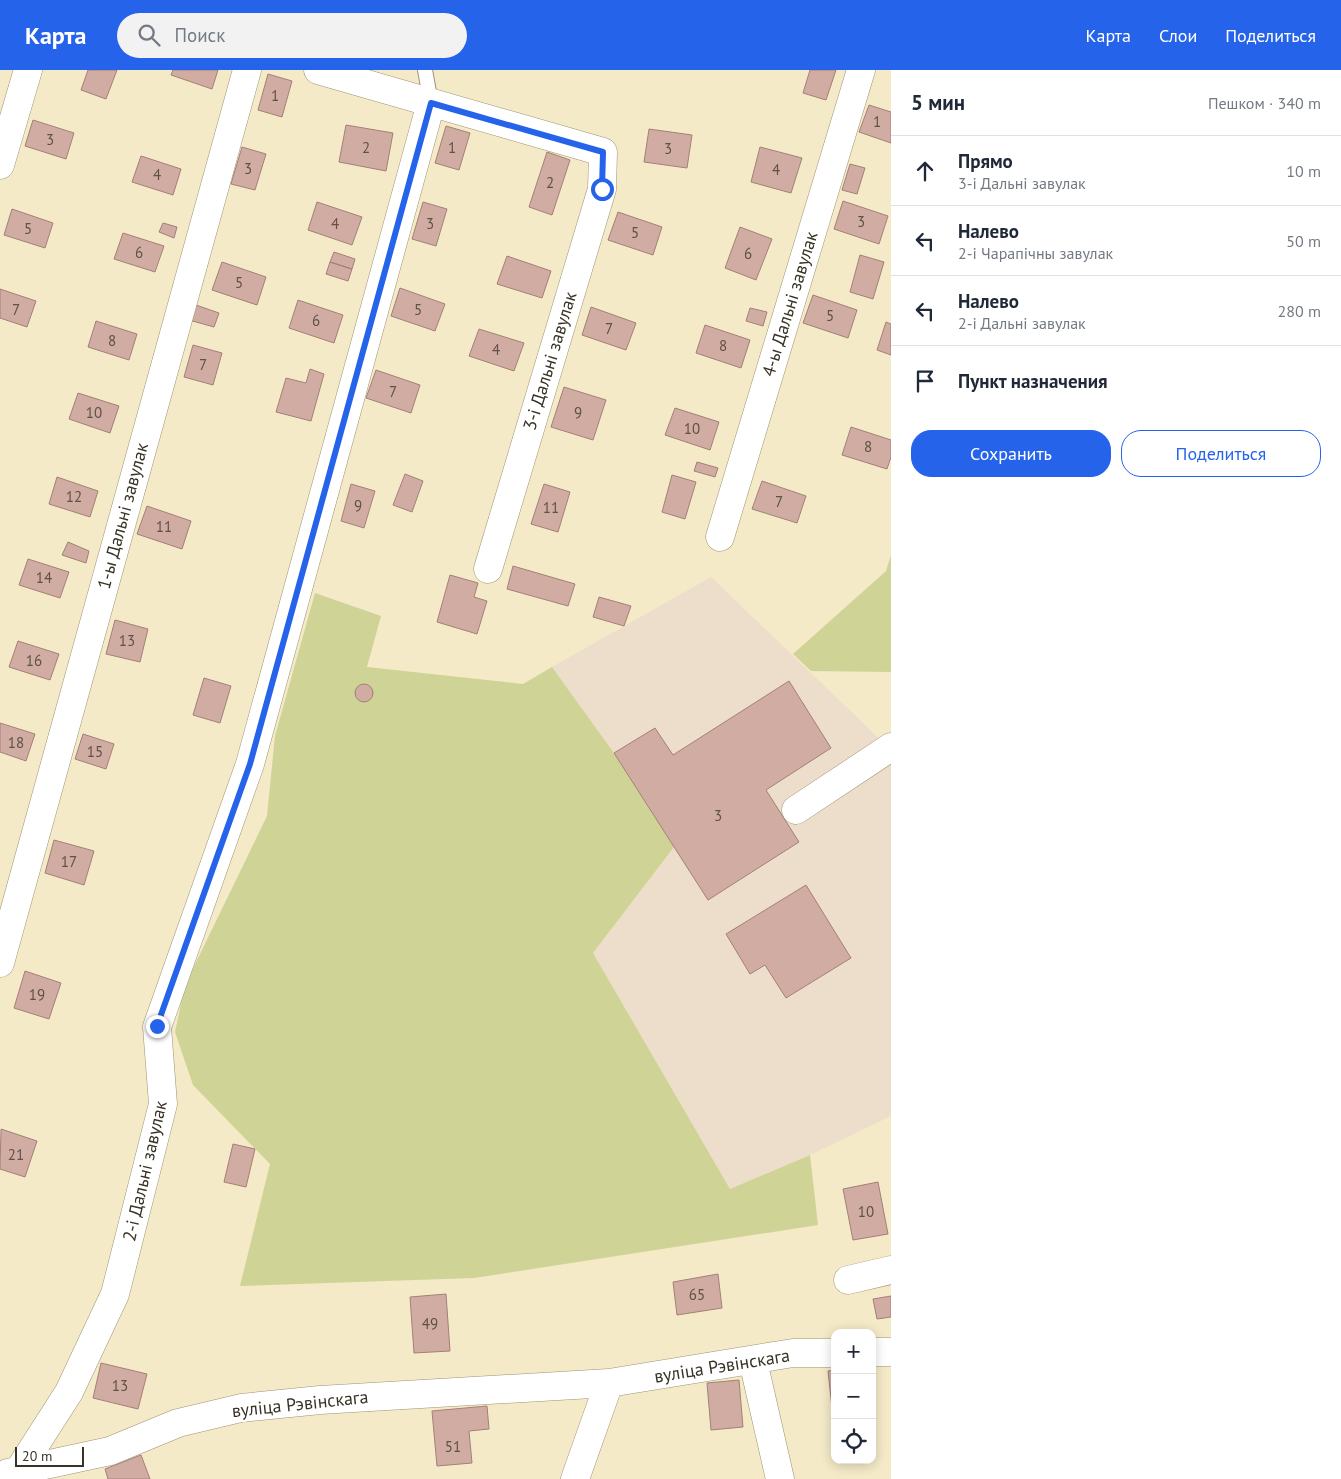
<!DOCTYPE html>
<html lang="ru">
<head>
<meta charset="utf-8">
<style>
	:root { --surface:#fff; --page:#f2f2f3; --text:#1f2937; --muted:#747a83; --line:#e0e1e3; --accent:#2563eb }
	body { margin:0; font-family:"PT Sans",sans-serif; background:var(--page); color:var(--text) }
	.controls { position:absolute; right:15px; bottom:15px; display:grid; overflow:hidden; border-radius:10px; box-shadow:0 2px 12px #0003 }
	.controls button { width:45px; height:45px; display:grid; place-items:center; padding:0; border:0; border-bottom:1px solid var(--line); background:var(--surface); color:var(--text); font:25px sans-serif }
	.scale { position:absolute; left:15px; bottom:12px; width:69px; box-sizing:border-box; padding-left:5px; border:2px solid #373326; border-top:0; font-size:14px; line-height:18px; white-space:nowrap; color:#373326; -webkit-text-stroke:4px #fff; paint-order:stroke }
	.stop { position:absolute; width:15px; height:15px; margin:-11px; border:4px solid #2563eb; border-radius:50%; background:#fff }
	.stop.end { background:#2563eb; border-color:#fff; box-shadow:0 1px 5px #0008 }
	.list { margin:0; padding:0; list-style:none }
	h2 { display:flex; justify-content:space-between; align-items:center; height:65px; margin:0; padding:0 20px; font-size:21px }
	h2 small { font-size:16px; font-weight:400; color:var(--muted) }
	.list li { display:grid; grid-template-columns:32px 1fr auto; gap:15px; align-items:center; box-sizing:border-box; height:70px; padding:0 20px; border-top:1px solid var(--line) }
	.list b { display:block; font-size:19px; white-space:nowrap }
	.list p { margin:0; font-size:16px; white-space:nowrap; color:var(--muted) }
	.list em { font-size:16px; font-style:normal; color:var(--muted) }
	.actions { display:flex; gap:10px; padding:15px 20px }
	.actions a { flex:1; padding:11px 0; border:1px solid var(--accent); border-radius:20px; text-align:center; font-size:18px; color:var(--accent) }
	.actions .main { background:var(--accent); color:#fff }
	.icon { flex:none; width:28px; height:28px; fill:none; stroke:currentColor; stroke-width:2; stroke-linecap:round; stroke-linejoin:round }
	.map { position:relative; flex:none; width:891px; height:1409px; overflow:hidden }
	header { display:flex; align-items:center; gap:30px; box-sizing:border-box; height:70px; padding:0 25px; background:var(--accent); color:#fff }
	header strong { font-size:24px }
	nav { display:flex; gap:28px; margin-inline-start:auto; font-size:18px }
	.search { width:350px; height:45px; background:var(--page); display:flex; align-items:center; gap:12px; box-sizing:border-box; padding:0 18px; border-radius:28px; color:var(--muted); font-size:19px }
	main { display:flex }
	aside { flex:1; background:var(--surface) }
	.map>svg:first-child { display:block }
</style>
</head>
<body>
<header>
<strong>Карта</strong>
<div class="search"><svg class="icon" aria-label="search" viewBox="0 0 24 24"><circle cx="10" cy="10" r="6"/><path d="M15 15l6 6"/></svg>Поиск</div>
<nav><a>Карта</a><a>Слои</a><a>Поделиться</a></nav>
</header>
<main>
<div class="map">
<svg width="891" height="1409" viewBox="0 0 891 1409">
	<rect width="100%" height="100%" fill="#f4eac8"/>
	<path fill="#ecdecb" d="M 711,507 L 891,680 L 891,1046 L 810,1085 L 730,1119 L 593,883 L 674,777 L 614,683 L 552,597 Z"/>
	<path fill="#d0d396" d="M 891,485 L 891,602 L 811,601 L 793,584 L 886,501 Z
		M 315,523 L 381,546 L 367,597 L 523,614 L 552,597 L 614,683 L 674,777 L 593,883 L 730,1119 L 810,1085 L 818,1155 L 474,1208 L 240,1216 L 270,1094 L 193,1015 L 175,962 L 185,915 L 267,746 L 275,666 Z"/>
	<path fill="#d1aca2" stroke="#a38077" d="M 88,0 L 117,0 L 106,29 L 81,20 Z
		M 173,0 L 218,0 L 212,19 L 171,5 Z
		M 810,0 L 836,0 L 826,30 L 803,23 Z
		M 268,4 L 292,11 L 282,47 L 258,40 Z
		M 869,35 L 891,42 L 891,73 L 859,62 Z
		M 33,50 L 74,63 L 66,89 L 25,76 Z
		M 346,55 L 393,63 L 386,101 L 339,92 Z
		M 446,56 L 470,63 L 459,100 L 435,93 Z
		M 649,59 L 692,65 L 687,98 L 644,92 Z
		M 242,77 L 266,84 L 255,120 L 231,114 Z
		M 760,77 L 802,88 L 791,123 L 751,112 Z
		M 547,82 L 570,90 L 552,145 L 529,137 Z
		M 141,86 L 181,99 L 173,125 L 132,112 Z
		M 850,94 L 865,98 L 857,124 L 842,120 Z
		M 843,131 L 888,146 L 879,174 L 834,159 Z
		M 317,132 L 362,147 L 352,175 L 308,160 Z
		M 423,132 L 447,139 L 436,176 L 412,169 Z
		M 12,139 L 53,153 L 45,178 L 4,165 Z
		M 618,142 L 662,157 L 653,185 L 608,170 Z
		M 163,153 L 177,157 L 174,168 L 159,162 Z
		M 740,157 L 772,169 L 756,210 L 725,198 Z
		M 123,163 L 164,176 L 155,202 L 114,189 Z
		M 334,182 L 355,189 L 352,199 L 330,192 Z
		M 860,185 L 884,192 L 873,229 L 850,222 Z
		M 507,186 L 551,201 L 542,228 L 497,214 Z
		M 222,192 L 266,207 L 257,235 L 212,220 Z
		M 330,192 L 352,199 L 348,211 L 326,204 Z
		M 400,218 L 445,234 L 435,261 L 391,246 Z
		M 0,219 L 36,231 L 27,257 L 0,248 Z
		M 813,225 L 857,240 L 848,268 L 803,253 Z
		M 298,230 L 343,245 L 334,273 L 289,258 Z
		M 193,234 L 219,243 L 214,257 L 189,250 Z
		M 591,237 L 636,253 L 626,280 L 582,265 Z
		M 750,238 L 767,242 L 763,256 L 746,251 Z
		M 96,251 L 137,264 L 129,290 L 88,277 Z
		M 886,252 L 891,254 L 891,285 L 877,280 Z
		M 705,255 L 750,270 L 741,298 L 696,283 Z
		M 479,259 L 524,273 L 514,301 L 469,286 Z
		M 193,275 L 222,283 L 213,315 L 184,307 Z
		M 310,299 L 324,304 L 311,351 L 276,342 L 286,308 L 306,313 Z
		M 376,300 L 420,315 L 411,343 L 366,328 Z
		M 564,317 L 606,330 L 593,370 L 551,357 Z
		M 78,323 L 119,336 L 110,363 L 69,349 Z
		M 675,338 L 719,352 L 710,380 L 665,365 Z
		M 851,357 L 891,370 L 891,387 L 887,399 L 842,385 Z
		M 697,392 L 718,398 L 715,407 L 694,401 Z
		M 405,404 L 423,411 L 412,442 L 393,435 Z
		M 672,405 L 696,412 L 685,449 L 662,442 Z
		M 57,407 L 98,421 L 90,447 L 49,434 Z
		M 762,411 L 806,426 L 797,453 L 752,439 Z
		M 351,414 L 375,421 L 364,458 L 341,451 Z
		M 544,414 L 570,422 L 558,462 L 531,454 Z
		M 147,436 L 191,451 L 182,479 L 137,464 Z
		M 68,472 L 89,481 L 86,493 L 62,485 Z
		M 28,489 L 69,502 L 60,528 L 19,515 Z
		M 513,496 L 575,514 L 568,536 L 507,519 Z
		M 450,505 L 478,513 L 474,527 L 487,531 L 477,564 L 437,552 Z
		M 599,527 L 631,536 L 624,556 L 593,547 Z
		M 115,550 L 148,559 L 140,592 L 106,584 Z
		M 18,571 L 59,584 L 50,610 L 9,597 Z
		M 204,608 L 231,616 L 220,653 L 193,645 Z
		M 789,611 L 831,678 L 766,720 L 799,772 L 708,830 L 614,683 L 655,658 L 673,685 Z
		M355 623a9 9 0 1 1 18 0a9 9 0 1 1-18 0Z
		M 0,653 L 35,664 L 26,691 L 0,682 Z
		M 83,664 L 114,674 L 106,699 L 75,689 Z
		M 54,770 L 94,781 L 84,815 L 45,803 Z
		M 806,815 L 851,888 L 786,928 L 765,895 L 750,904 L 726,864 Z
		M 25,901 L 61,913 L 49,949 L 14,938 Z
		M 1,1059 L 37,1071 L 25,1107 L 0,1099 Z
		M 233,1074 L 255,1079 L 246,1117 L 224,1112 Z
		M 878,1112 L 888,1164 L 853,1170 L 843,1119 Z
		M 718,1204 L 722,1238 L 677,1245 L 673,1212 Z
		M 446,1224 L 450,1281 L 414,1283 L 410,1227 Z
		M 891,1226 L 891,1247 L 877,1249 L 873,1229 Z
		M 101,1293 L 147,1304 L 138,1339 L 93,1328 Z
		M 835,1300 L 835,1347 L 833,1347 L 828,1301 Z
		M 739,1310 L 743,1357 L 711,1360 L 707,1313 Z
		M 487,1336 L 489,1359 L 469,1361 L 472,1393 L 437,1396 L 432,1341 Z
		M 141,1385 L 150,1409 L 108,1409 L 105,1399 Z"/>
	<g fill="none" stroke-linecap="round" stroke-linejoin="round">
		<defs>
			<path id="service" d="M 425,0 L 431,33"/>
			<path id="minor" d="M 318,0 L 603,82 L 602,119 L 488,499
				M 0,95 L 28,0
				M 720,467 L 861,0
				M 796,740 L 891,677
				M 0,893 L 247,0
				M 848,1210 L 891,1200
				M 872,1282 L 891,1282
				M 753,1291 L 780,1409
				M 8,1403 L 110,1381 L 178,1353 L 241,1338 L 320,1330 L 609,1313
				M 17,1403 L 69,1322 L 115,1224 L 163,1034 L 157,957 L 250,694 L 431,33
				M 575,1409 L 609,1313 L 793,1283 L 835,1283"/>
		</defs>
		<use href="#service" stroke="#9c9373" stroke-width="16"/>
		<use href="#minor" stroke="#9c9373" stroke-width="29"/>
		<use href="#service" stroke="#fff" stroke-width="14"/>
		<use href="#minor" stroke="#fff" stroke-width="28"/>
	</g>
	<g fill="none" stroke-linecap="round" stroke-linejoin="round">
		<path stroke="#2563eb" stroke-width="6" d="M 157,956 L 250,694 L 431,33 L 603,82 L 602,119"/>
	</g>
	<g text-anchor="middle" stroke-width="5" stroke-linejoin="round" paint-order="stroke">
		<g font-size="15" fill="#5e5145">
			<text x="275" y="31">1</text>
			<text x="877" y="57">1</text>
			<text x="50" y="75">3</text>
			<text x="366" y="83">2</text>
			<text x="452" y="83">1</text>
			<text x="668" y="84">3</text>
			<text x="248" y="104">3</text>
			<text x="776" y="105">4</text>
			<text x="157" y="110">4</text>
			<text x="550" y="118">2</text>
			<text x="861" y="157">3</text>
			<text x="335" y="159">4</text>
			<text x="430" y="159">3</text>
			<text x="28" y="164">5</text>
			<text x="635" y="168">5</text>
			<text x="139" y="188">6</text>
			<text x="748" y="189">6</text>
			<text x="239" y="218">5</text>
			<text x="16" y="245">7</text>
			<text x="418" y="245">5</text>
			<text x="830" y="251">5</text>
			<text x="316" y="256">6</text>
			<text x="609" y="264">7</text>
			<text x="112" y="276">8</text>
			<text x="723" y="281">8</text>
			<text x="496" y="285">4</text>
			<text x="203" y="300">7</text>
			<text x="393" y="327">7</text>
			<text x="94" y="348">10</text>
			<text x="578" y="348">9</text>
			<text x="692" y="364">10</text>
			<text x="868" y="382">8</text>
			<text x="74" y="432">12</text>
			<text x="779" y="437">7</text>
			<text x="358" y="441">9</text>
			<text x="551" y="443">11</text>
			<text x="164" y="462">11</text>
			<text x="44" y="513">14</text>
			<text x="127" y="576">13</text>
			<text x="34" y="596">16</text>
			<text x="16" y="678">18</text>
			<text x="95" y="687">15</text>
			<text x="718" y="751">3</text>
			<text x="69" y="797">17</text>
			<text x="37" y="930">19</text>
			<text x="16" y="1090">21</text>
			<text x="866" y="1147">10</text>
			<text x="697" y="1230">65</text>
			<text x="430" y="1259">49</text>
			<text x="120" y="1321">13</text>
			<text x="453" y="1382">51</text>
		</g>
		<g font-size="18" fill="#373326" stroke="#fff">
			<text transform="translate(790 234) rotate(-73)" y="6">4-ы Дальні завулак</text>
			<text transform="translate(550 291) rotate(-73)" y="6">3-і Дальні завулак</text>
			<text transform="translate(123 446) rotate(-75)" y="6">1-ы Дальні завулак</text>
			<text transform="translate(145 1101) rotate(-77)" y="6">2-і Дальні завулак</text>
			<text transform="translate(722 1296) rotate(-9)" y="6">вуліца Рэвінскага</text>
			<text transform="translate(300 1334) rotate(-6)" y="6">вуліца Рэвінскага</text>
		</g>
	</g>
</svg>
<div class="controls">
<button>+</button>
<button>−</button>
<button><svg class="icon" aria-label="locate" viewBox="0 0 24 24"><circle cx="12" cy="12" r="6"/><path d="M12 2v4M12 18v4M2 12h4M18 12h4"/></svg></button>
</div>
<div class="scale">20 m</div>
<div class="stop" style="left:602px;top:119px"></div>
<div class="stop end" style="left:157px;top:956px"></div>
</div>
<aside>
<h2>5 мин<small>Пешком · 340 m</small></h2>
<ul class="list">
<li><svg class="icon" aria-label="ahead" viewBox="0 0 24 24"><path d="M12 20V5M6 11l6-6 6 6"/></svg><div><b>Прямо</b><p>3-і Дальні завулак</p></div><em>10 m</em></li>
<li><svg class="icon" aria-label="left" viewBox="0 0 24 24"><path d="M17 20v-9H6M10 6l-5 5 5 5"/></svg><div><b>Налево</b><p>2-і Чарапічны завулак</p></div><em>50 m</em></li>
<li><svg class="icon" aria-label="left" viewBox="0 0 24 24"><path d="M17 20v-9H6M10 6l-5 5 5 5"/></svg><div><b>Налево</b><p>2-і Дальні завулак</p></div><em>280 m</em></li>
<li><svg class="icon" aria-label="arrive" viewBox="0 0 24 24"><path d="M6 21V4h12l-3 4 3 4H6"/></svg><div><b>Пункт назначения</b></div></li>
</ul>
<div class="actions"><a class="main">Сохранить</a><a>Поделиться</a></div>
</aside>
</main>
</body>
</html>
